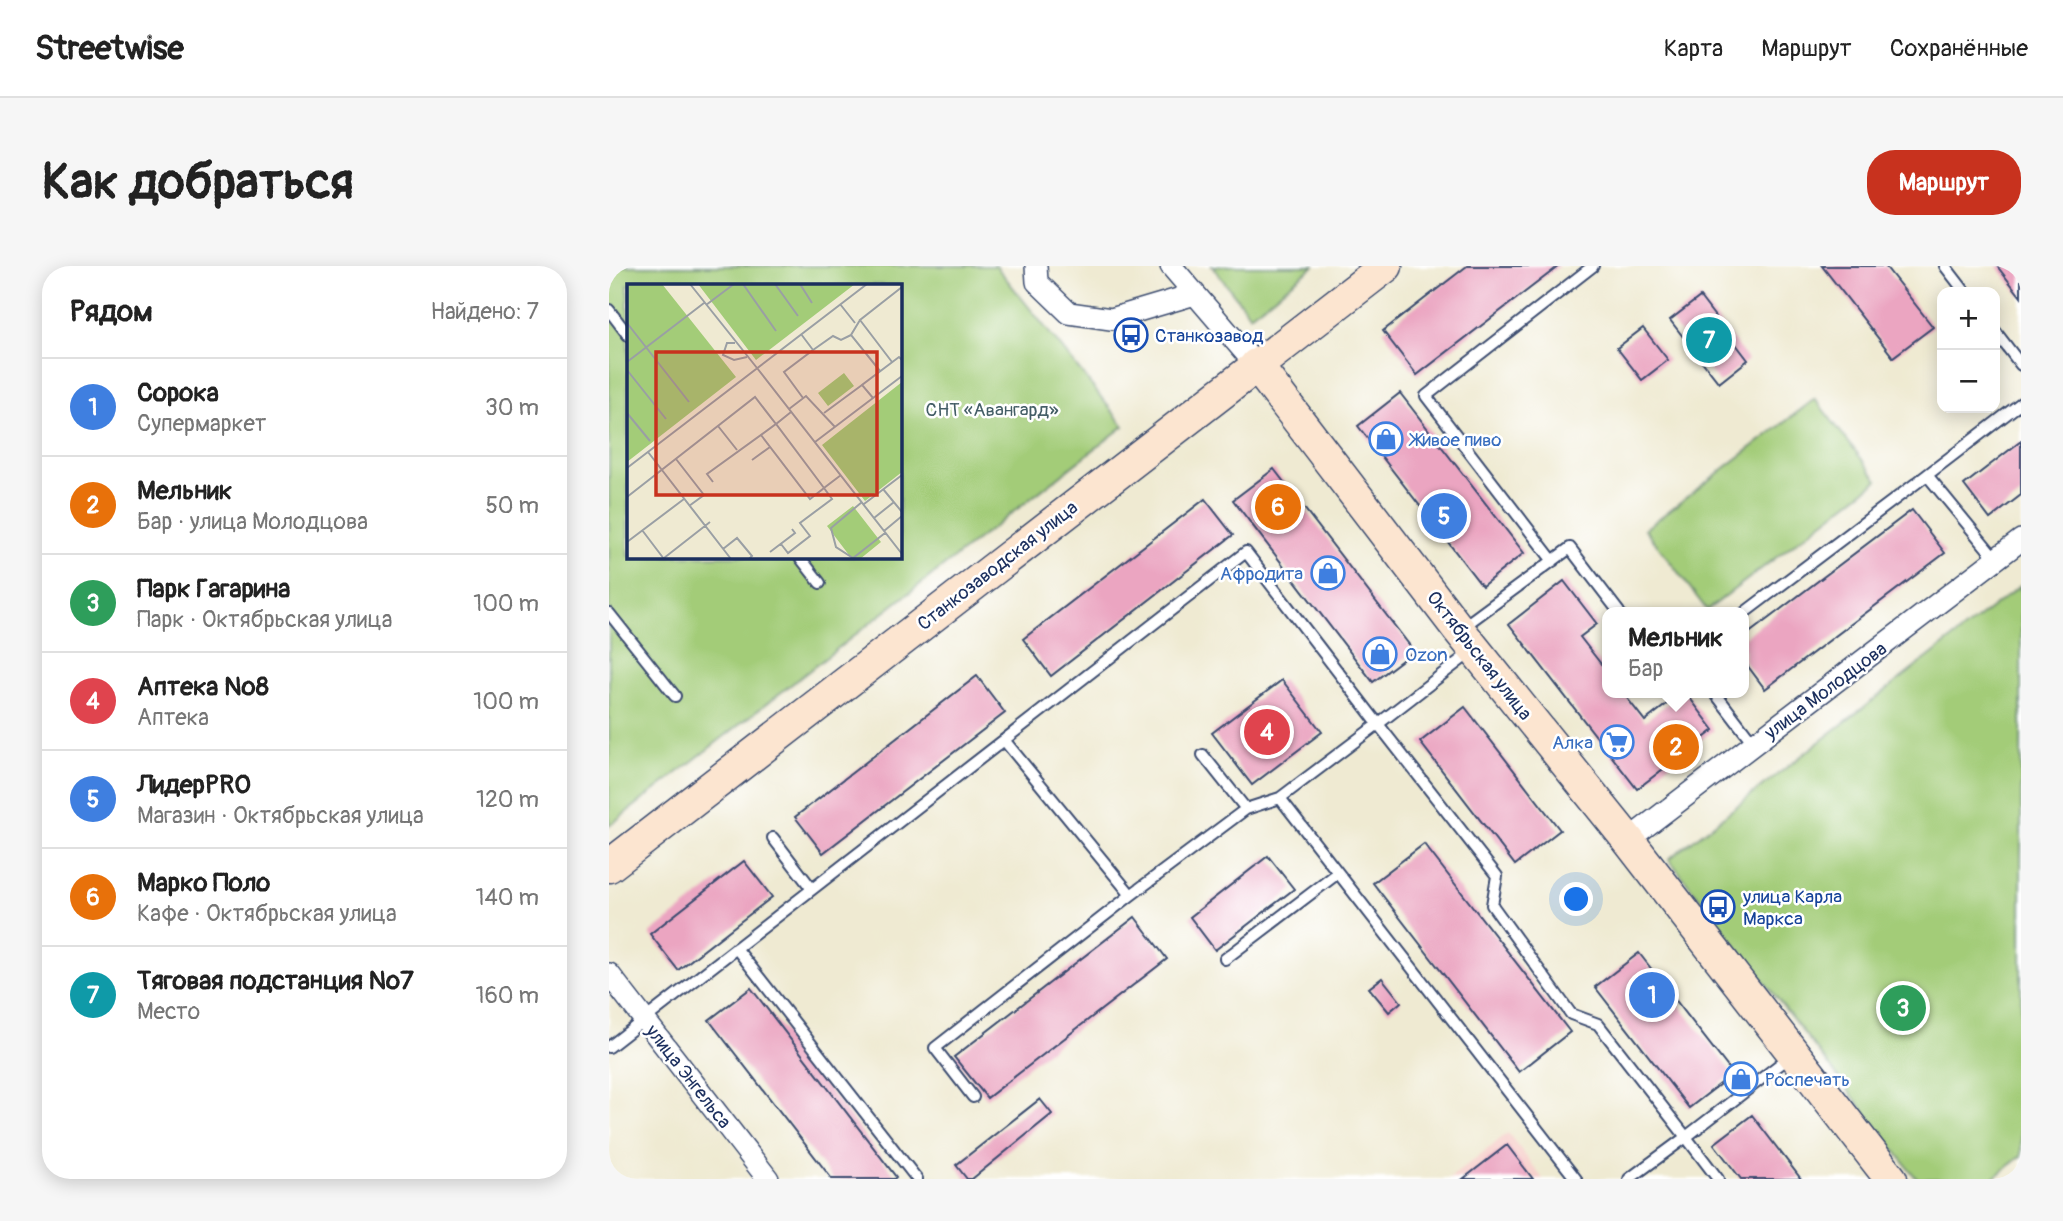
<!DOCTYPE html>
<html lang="ru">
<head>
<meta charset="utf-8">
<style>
	:root { --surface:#fff; --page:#f6f6f6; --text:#222; --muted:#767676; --line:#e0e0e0; --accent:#c8321e }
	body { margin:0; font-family:Pangolin,sans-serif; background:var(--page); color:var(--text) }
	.controls { position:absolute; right:21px; top:21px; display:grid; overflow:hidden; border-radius:14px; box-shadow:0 4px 18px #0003 }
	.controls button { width:63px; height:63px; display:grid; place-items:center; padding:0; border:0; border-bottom:2px solid var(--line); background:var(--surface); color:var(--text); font:35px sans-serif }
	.you { position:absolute; left:968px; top:634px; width:24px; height:24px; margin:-18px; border:5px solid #fff; border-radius:50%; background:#1a73e8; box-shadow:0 0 0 10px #1a73e833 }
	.badge { display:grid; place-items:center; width:46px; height:46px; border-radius:50%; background:var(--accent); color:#fff; font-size:23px; font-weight:700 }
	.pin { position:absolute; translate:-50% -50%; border:4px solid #fff; box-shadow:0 2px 7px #0006 }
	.popup { position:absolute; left:993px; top:341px; width:147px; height:91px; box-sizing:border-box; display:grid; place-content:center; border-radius:14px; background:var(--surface); filter:drop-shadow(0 2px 5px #0005); font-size:23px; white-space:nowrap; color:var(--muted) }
	.popup b { font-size:26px; color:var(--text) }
	.popup::after { content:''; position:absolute; left:50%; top:100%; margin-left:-14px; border:14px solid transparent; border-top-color:var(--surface) }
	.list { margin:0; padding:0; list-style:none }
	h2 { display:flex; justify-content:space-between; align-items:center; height:91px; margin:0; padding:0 28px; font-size:30px }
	h2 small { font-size:23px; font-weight:400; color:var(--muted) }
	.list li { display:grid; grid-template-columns:46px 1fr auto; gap:21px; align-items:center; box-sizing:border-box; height:98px; padding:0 28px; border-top:2px solid var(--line) }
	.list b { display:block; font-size:26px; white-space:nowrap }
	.list p { margin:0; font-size:23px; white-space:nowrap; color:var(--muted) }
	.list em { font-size:23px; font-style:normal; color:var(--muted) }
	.map { position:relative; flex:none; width:1412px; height:913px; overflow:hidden; border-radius:28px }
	header { display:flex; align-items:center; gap:42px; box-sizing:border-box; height:98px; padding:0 35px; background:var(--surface); border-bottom:2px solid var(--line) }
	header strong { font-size:33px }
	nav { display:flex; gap:38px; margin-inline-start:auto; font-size:24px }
	.intro { display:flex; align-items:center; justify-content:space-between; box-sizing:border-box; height:168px; padding:0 42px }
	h1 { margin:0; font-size:49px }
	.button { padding:18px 32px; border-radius:28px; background:var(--accent); color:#fff; font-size:24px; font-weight:700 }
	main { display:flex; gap:42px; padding:0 42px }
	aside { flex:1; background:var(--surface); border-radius:28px; box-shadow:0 4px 18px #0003 }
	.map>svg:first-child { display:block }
</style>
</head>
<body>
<header>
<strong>Streetwise</strong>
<nav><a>Карта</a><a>Маршрут</a><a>Сохранённые</a></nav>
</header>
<div class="intro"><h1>Как добраться</h1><a class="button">Маршрут</a></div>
<main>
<aside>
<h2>Рядом<small>Найдено: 7</small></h2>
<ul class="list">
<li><span class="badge" style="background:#3f7fe0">1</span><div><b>Сорока</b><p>Супермаркет</p></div><em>30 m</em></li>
<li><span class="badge" style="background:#e8710a">2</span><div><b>Мельник</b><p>Бар · улица Молодцова</p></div><em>50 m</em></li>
<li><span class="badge" style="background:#2e9e5b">3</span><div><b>Парк Гагарина</b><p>Парк · Октябрьская улица</p></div><em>100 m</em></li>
<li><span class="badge" style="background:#e0444e">4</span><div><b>Аптека №8</b><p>Аптека</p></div><em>100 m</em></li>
<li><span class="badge" style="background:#3f7fe0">5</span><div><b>ЛидерPRO</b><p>Магазин · Октябрьская улица</p></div><em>120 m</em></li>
<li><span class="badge" style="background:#e8710a">6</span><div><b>Марко Поло</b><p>Кафе · Октябрьская улица</p></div><em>140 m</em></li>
<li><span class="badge" style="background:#0f9aa8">7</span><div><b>Тяговая подстанция №7</b><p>Место</p></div><em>160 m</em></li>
</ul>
</aside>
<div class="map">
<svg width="1412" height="913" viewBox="0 0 1412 913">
	<rect width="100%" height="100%" fill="#fff"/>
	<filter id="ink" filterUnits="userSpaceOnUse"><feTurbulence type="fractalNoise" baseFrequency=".0143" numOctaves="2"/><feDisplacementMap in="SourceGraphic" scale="14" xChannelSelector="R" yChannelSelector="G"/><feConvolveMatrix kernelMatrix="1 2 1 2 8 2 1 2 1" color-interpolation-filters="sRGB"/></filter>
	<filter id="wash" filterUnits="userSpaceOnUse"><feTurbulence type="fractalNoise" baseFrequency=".00686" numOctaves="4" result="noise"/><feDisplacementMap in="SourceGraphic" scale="28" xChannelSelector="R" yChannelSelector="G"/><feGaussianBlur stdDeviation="1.57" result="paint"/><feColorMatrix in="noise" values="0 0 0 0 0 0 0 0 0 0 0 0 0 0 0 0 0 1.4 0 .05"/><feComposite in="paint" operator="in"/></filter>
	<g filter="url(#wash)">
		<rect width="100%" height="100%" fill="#efead2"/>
		<path fill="#f7d0cc" d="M 899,867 L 934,913 L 840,913 Z"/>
		<path fill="#a3cc78" stroke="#5f7e6b" stroke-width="2" fill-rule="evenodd" d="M 0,0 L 387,0 L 515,160 L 0,560 ZM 19,19 L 290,19 L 290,290 L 19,290 Z
			M 603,0 L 705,0 L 641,49 Z
			M 1206,133 L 1269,214 L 1098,344 L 1036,263 Z
			M 1412,319 L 1412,890 L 1383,913 L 1308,913 L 1060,593 Z"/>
		<g id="blocks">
			<path fill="#eba5c1" d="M 858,0 L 950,0 L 808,109 L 774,65 Z
				M 1213,0 L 1276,0 L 1324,61 L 1284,91 Z
				M 1388,0 L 1412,0 L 1412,31 Z
				M 1091,31 L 1139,94 L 1110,117 L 1061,54 Z
				M 1034,62 L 1059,94 L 1033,114 L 1008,82 Z
				M 791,127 L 915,287 L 873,320 L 749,160 Z
				M 1412,175 L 1412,229 L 1381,253 L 1355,219 Z
				M 665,203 L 805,385 L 764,416 L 624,234 Z
				M 596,233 L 624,269 L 442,410 L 414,373 Z
				M 1303,244 L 1336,287 L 1156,423 L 1135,395 L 1135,371 Z
				M 955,315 L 988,358 L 971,371 L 999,407 L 999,427 L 1014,427 L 1036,455 L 1072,427 L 1077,427 L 1105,464 L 1028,523 L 900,358 Z
				M 368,410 L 396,447 L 214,587 L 186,551 Z
				M 673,414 L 713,466 L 643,519 L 603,467 Z
				M 856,441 L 951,564 L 906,599 L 811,476 Z
				M 815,578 L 961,766 L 910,806 L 764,617 Z
				M 659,590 L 685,623 L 606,684 L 581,651 Z
				M 135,595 L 163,631 L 69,704 L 41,668 Z
				M 526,651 L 558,693 L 378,832 L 345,791 Z
				M 1030,687 L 1124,808 L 1080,842 L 986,721 Z
				M 773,712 L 792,736 L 780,746 L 760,722 Z
				M 142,722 L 287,911 L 285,913 L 223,913 L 100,754 Z
				M 431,833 L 443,848 L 363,913 L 358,913 L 347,899 Z
				M 1143,849 L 1192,913 L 1132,913 L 1105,878 Z
				M 898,879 L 924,913 L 854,913 Z"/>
		</g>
	</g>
	<g filter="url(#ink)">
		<use href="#blocks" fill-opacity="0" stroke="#3b4b6f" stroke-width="2"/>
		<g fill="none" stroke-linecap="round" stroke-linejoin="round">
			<defs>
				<path id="lane" d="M 1336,0 L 1356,26
					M 0,44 L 19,69
					M 1386,65 L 1412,99
					M 190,290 L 211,317
					M 1387,293 L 1318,209 L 1412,137
					M 944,295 L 817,130 L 984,0
					M 0,347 L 66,430
					M 1135,347 L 1318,209
					M 851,363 L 961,282 L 1010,346
					M 1106,427 L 1145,478
					M 395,474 L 522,629
					M 594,489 L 637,543
					M 671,532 L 967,913
					M 164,572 L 203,623
					M 127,682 L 308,913
					M 616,693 L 729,607
					M 0,781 L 637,286 L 769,458 L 862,386
					M 364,831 L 326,782 L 522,629 L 637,543 L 671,532 L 769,458 L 888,610 L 883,639 L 962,748 L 989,758 L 1077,871 L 1020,913
					M 1109,913 L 1077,871 L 1183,789
					M 1408,913 L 1412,910"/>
				<path id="street" d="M 427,0 L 428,16 L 460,47 L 502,53 L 586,28
					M 562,0 L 647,99
					M 1019,574 L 1412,274
					M 0,708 L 159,913"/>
				<path id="secondary" d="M 647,99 L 850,364 L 1019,574 L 1282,913
					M 0,600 L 777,0"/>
			</defs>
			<use href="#lane" stroke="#3b4b6f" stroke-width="14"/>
			<use href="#street" stroke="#3b4b6f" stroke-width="24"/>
			<use href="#secondary" stroke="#3b4b6f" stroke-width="35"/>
			<use href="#lane" stroke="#fff" stroke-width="10"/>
			<use href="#street" stroke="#fff" stroke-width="21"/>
			<use href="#secondary" stroke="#fce5d0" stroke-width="32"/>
		</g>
	</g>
	<defs>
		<symbol id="bus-ring" viewBox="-11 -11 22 22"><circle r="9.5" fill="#fff" stroke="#1a4fb4" stroke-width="1.5"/><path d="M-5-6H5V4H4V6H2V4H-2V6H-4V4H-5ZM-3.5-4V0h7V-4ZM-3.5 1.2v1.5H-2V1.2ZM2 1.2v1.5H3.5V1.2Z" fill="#1a4fb4"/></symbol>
		<symbol id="shop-ring" viewBox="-11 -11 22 22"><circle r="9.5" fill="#fff" stroke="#3f7fe0" stroke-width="1.5"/><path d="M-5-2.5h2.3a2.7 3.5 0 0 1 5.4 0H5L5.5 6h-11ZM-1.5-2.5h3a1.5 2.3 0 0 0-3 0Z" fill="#3f7fe0"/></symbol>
		<symbol id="supermarket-ring" viewBox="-11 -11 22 22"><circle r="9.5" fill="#fff" stroke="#3f7fe0" stroke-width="1.5"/><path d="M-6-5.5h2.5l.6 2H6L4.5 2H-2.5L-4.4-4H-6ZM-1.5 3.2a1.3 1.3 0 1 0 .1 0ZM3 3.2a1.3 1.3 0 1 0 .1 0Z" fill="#3f7fe0"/></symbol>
	</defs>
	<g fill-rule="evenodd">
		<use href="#bus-ring" x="503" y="50" width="38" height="38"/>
		<use href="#shop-ring" x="758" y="154" width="38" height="38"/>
		<use href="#shop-ring" x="700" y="288" width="38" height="38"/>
		<use href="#shop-ring" x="752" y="369" width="38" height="38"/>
		<use href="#supermarket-ring" x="989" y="457" width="38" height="38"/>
		<use href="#bus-ring" x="1090" y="622" width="38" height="38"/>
		<use href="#shop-ring" x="1113" y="794" width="38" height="38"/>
	</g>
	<g text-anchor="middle" stroke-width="5" stroke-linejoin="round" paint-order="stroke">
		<g font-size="19" fill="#164399" stroke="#fff" text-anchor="start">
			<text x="546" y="76">Станкозавод</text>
			<text x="1134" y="637">улица Карла<tspan x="1134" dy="22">Маркса</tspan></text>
		</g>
		<g font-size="19" fill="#445e66" stroke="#fff">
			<text x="383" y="150">СНТ «Авангард»</text>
		</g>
		<g font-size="19" fill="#366cbe" stroke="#fff" text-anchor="start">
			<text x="802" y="180">Живое пиво</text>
			<text x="694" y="314" text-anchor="end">Афродита</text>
			<text x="796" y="395">Ozon</text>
			<text x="984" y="483" text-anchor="end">Алка</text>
			<text x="1156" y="820">Роспечать</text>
		</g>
		<g font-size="19" fill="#1b2f5e" stroke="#fff">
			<text transform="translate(388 299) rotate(-38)" y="7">Станкозаводская улица</text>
			<text transform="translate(871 389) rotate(52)" y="7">Октябрьская улица</text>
			<text transform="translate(1216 424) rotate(-37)" y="7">улица Молодцова</text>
			<text transform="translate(80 810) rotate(52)" y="7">улица Энгельса</text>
		</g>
	</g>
	<g transform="translate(18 18)">
		<rect width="275" height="275" fill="#efead2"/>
		<path d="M 0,0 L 35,0 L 109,93 L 0,178 ZM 71,0 L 228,0 L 129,76 ZM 217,89 L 227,102 L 201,122 L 191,109 ZM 275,98 L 275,188 L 238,217 L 195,161 ZM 226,222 L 254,258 L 233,275 L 225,275 L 200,242 Z" fill="#a3cc78"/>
		<path fill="none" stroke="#9a9fa4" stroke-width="2" d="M 63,0 L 130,84M 116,0 L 149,47M 148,0 L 171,32M 173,0 L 185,19M 213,20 L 228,39M 79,21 L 107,0M 233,36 L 224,51 L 253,87M 0,39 L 62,118M 174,50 L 186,66 L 157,88 L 176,114M 108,59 L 100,59 L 96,71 L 107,76 L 120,73M 186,66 L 206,52 L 214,56 L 224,51M 0,78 L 77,19M 265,78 L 233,36 L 275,3M 130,84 L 275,270M 0,86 L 39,135M 246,114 L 235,101 L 272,73 L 275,76M 162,125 L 179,112 L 208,143M 0,129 L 23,157M 197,129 L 235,101M 91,142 L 110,166M 188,158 L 275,92M 21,168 L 104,275M 49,175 L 77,211 L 62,222M 125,176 L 143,163M 0,184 L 240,0M 86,198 L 80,190 L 149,140 L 197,204 L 183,215 L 134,151M 256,205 L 275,228M 0,213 L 128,113 L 149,140 L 164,128M 235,218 L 204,244 L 209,263 L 226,274 L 258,249M 237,220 L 275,191M 247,234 L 267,218M 15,246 L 37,275M 257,247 L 275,232M 0,258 L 57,215M 154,260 L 161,269 L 183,252 L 173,239 L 205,215 L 197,204 L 214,191M 96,265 L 110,254 L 125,272 L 122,275M 143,268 L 168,249 L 165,245M 37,274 L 83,238"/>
		<path fill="#c8321e" fill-opacity="0.15" stroke="#c8321e" stroke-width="3.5" d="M 29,68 L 250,68 L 250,211 L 29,211 Z"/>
		<rect width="275" height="275" fill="none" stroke="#1b2f5e" stroke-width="3.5"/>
	</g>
</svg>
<div class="controls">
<button>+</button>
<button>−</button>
</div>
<div class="you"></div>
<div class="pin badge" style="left:1043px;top:729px;background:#3f7fe0">1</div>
<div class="pin badge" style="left:1067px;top:481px;background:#e8710a">2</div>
<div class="popup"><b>Мельник</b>Бар</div>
<div class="pin badge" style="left:1294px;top:742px;background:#2e9e5b">3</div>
<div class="pin badge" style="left:658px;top:466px;background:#e0444e">4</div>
<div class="pin badge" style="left:835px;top:250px;background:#3f7fe0">5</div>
<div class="pin badge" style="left:669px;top:241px;background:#e8710a">6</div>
<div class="pin badge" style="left:1100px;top:74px;background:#0f9aa8">7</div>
</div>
</main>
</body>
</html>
